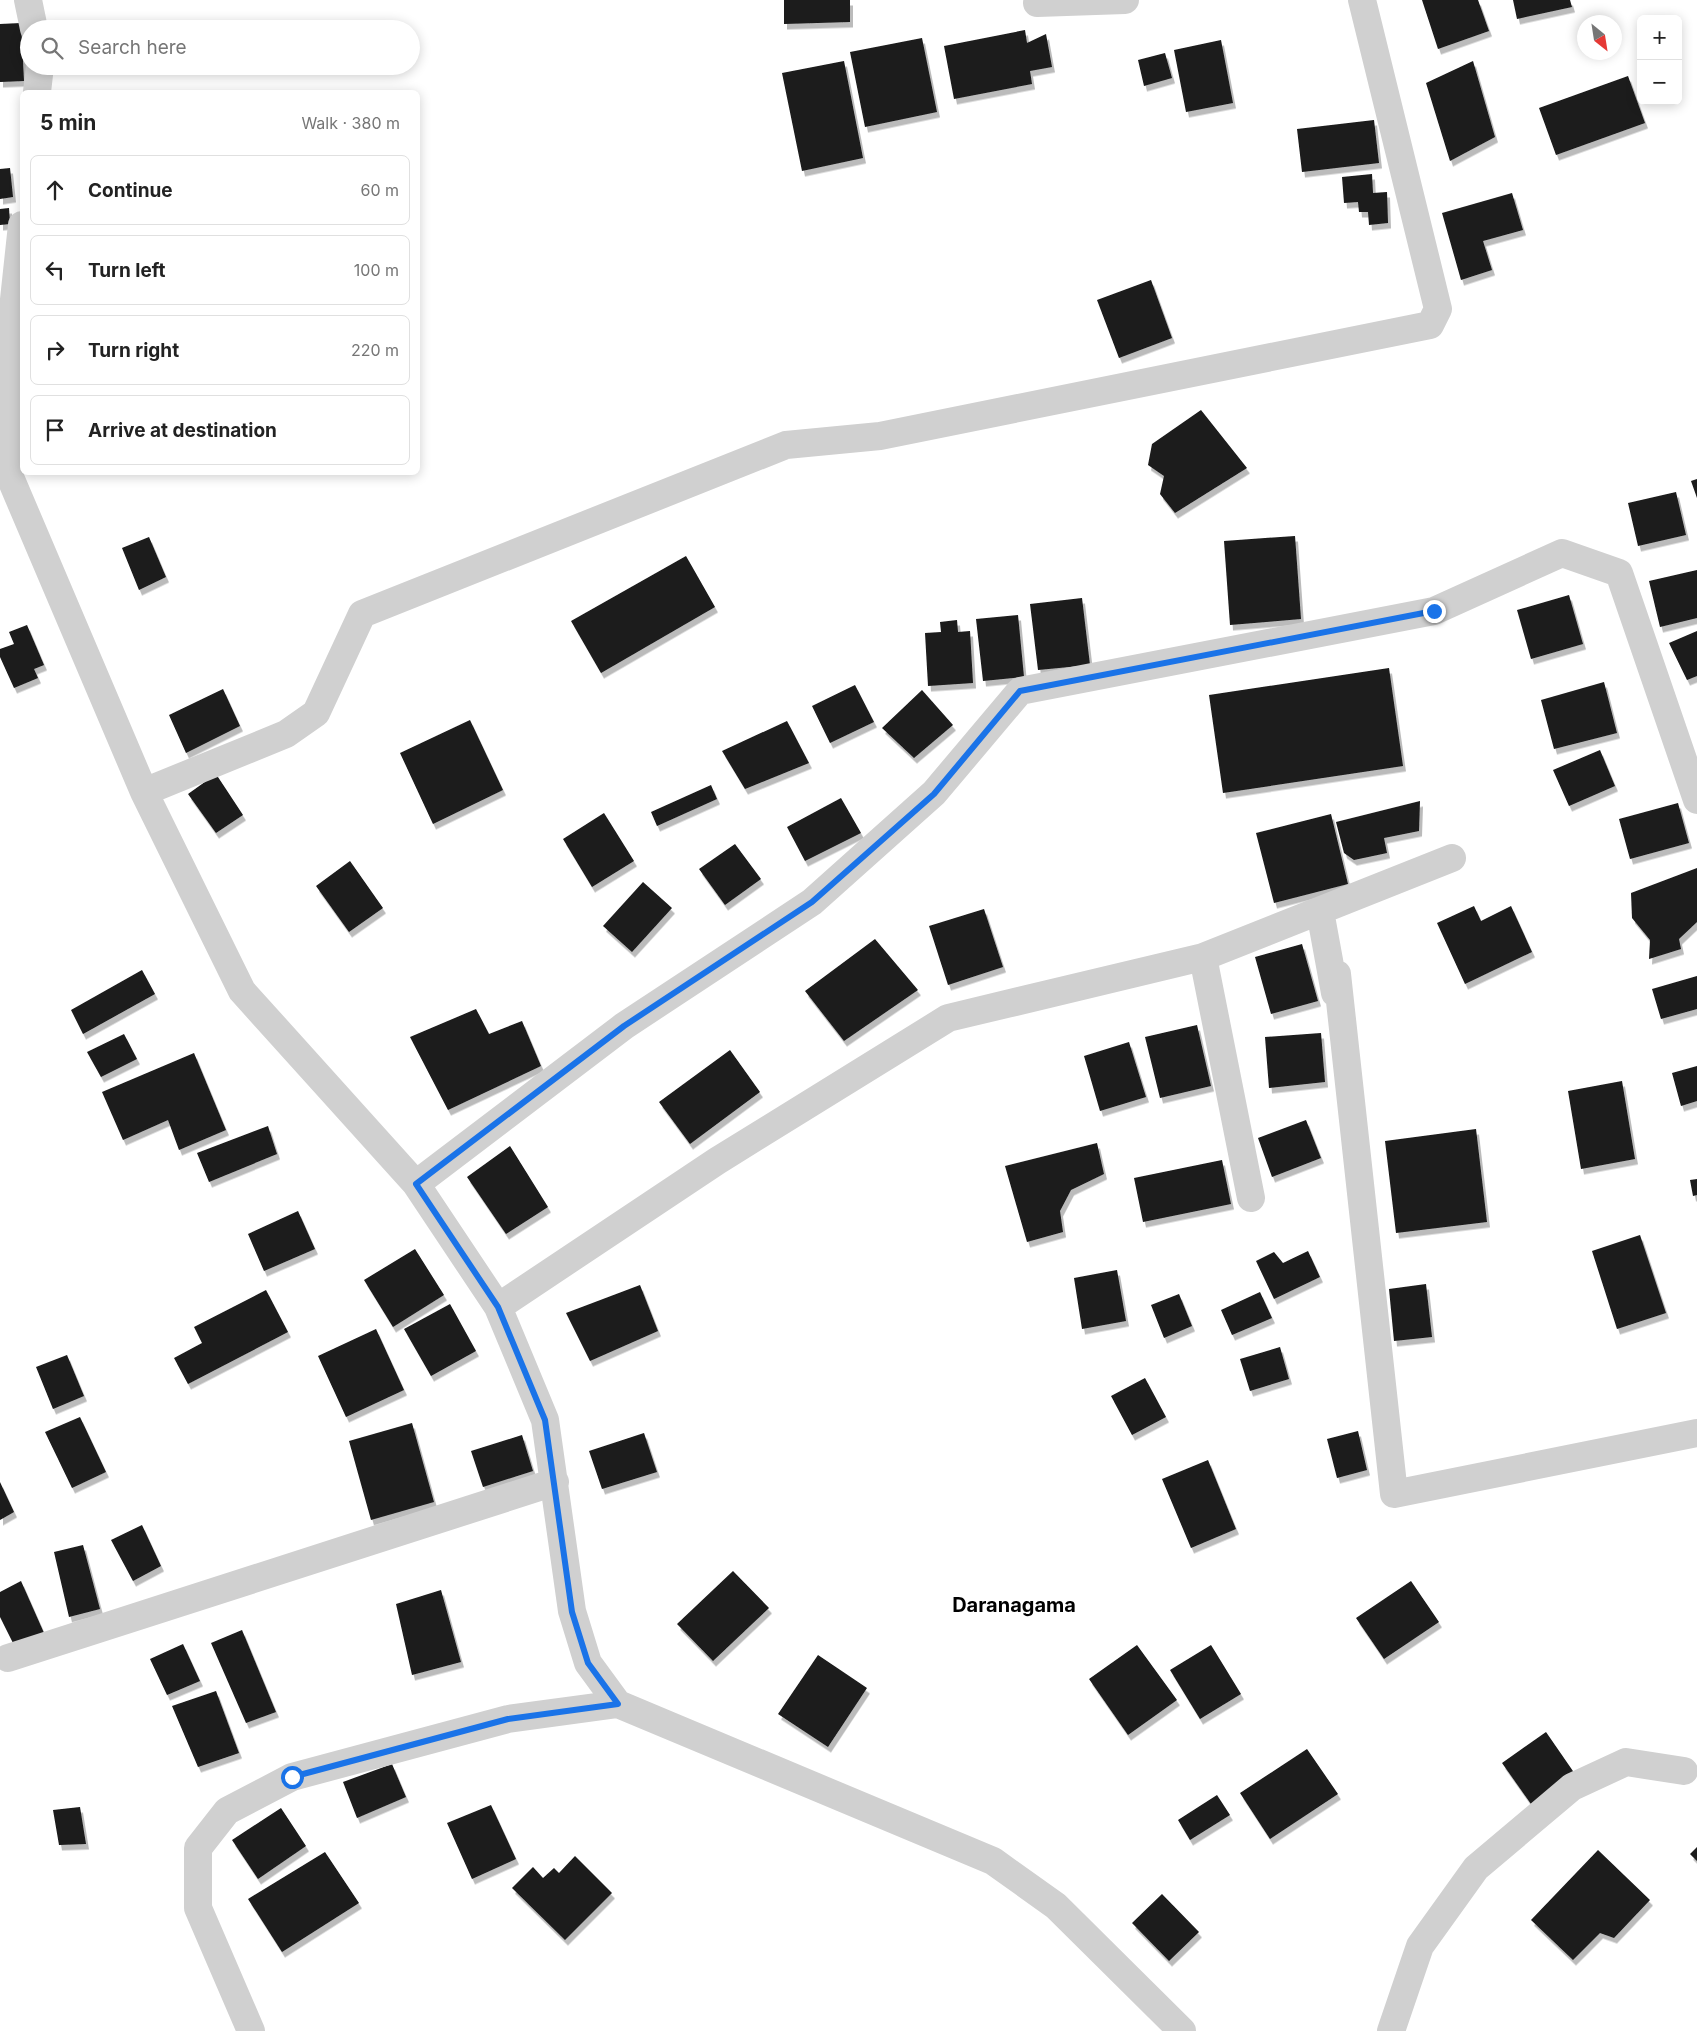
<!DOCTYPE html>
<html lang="en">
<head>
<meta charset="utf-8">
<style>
	:root { --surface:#fff; --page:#f6f6f6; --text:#222; --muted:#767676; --line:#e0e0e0 }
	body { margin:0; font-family:Inter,sans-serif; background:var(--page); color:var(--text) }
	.controls { position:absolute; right:15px; top:15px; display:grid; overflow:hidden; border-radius:8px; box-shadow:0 2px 12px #0003 }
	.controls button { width:45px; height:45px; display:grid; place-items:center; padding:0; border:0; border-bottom:1px solid var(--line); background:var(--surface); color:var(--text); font:25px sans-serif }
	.compass { position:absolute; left:1577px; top:15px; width:45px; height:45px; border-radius:50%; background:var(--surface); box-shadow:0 2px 12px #0003; rotate:150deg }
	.stop { position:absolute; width:15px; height:15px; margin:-11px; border:4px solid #1a73e8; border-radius:50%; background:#fff }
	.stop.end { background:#1a73e8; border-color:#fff; box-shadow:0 1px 5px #0008 }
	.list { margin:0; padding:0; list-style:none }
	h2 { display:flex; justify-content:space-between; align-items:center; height:65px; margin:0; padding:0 20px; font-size:21px }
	h2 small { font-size:16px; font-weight:400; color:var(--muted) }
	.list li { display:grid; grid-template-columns:32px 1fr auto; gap:15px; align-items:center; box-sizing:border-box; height:70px; margin:0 10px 10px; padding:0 10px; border:1px solid var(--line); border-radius:8px }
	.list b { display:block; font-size:19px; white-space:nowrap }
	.list em { font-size:16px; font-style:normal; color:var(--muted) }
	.icon { flex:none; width:28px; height:28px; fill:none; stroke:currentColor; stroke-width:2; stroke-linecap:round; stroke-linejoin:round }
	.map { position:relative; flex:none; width:1697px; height:2031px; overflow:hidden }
	.search { position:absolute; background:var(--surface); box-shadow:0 2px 12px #0003; left:20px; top:20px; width:400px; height:55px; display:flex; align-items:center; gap:12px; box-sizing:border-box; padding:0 18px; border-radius:28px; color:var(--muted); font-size:19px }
	.panel { position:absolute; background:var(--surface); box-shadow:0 2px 12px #0003; left:20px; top:90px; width:400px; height:385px; border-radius:8px }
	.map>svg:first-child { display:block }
</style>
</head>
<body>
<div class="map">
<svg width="1697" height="2031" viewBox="0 0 1697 2031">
	<defs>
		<filter id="shadow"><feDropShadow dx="3" dy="5.5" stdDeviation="0" flood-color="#0004"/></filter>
	</defs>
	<rect width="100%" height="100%" fill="#fff"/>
	<path fill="#1a1a1a" filter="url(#shadow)" d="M 784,0 L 850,0 L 850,22 L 784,24 Z
		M 1422,0 L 1478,0 L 1489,31 L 1438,49 Z
		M 1513,0 L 1570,0 L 1572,7 L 1517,19 Z
		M 21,23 L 24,81 L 0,82 L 0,24 Z
		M 1025,30 L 1027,43 L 1046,34 L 1052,67 L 1030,71 L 1032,84 L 954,99 L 944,46 Z
		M 922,38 L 937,112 L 865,127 L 850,52 Z
		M 1221,40 L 1233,103 L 1186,112 L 1174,50 Z
		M 1165,53 L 1172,78 L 1144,86 L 1138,60 Z
		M 844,61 L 863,158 L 802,171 L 782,73 Z
		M 1473,61 L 1495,137 L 1450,161 L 1426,83 Z
		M 1628,76 L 1645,123 L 1556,155 L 1539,108 Z
		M 1374,120 L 1379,163 L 1302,172 L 1297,129 Z
		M 10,168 L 13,197 L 0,199 L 0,169 Z
		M 1372,174 L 1373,193 L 1387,192 L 1388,223 L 1369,225 L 1368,212 L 1359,212 L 1358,202 L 1344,203 L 1342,177 Z
		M 1512,193 L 1523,230 L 1483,241 L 1492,270 L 1461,280 L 1442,213 Z
		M 9,208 L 10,224 L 0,225 L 0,209 Z
		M 1151,280 L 1172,338 L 1119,358 L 1097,300 Z
		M 1201,410 L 1247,468 L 1175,513 L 1160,494 L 1164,476 L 1148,465 L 1152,444 Z
		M 1697,479 L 1697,498 L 1691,481 Z
		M 1676,492 L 1686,535 L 1638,546 L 1628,503 Z
		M 1295,536 L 1301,619 L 1230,625 L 1224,541 Z
		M 149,537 L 166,577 L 139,590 L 122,548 Z
		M 686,556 L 715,607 L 601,673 L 571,621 Z
		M 1697,570 L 1697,618 L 1660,627 L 1649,581 Z
		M 1569,595 L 1583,644 L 1531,659 L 1517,610 Z
		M 1082,598 L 1090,665 L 1038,670 L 1030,604 Z
		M 1018,615 L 1024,677 L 983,681 L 976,619 Z
		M 957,620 L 958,632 L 970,631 L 973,683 L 928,686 L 925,633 L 941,632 L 940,622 Z
		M 27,625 L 44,665 L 34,669 L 38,678 L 14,688 L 0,657 L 0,649 L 14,644 L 9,632 Z
		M 1697,631 L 1697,676 L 1687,680 L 1669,643 Z
		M 1389,668 L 1403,766 L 1223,793 L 1209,695 Z
		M 1604,682 L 1617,733 L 1554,749 L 1541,700 Z
		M 855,685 L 874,722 L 830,743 L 812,706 Z
		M 223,689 L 240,726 L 186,753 L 169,715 Z
		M 922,690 L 953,725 L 914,758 L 882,728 Z
		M 470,720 L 503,790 L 433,824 L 400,753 Z
		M 787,721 L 809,763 L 745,789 L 722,751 Z
		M 1600,750 L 1615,786 L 1569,806 L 1553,770 Z
		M 216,774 L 243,815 L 216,833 L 188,794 Z
		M 711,785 L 717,799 L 657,826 L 651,812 Z
		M 841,798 L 861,833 L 805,861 L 787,827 Z
		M 1420,801 L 1419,831 L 1384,838 L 1387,853 L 1354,860 L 1344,853 L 1336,822 Z
		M 1678,803 L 1689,843 L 1630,859 L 1619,819 Z
		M 604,813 L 634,861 L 592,887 L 563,839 Z
		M 1331,814 L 1348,884 L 1274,903 L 1256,833 Z
		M 735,844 L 761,879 L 725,905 L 699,869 Z
		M 350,861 L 383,908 L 349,932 L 316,886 Z
		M 1697,868 L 1697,922 L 1679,939 L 1681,949 L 1649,959 L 1650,940 L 1632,918 L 1631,893 Z
		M 643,882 L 672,908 L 632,952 L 603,926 Z
		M 1474,906 L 1481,921 L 1511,906 L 1532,952 L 1465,984 L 1437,923 Z
		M 984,909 L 1003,967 L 948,985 L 929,926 Z
		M 875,939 L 918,990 L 844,1041 L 805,991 Z
		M 1302,944 L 1318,1001 L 1271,1014 L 1255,957 Z
		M 142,970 L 155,994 L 83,1034 L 71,1010 Z
		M 1697,976 L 1697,1009 L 1661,1019 L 1652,989 Z
		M 476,1009 L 489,1034 L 522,1021 L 541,1066 L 448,1110 L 410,1037 Z
		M 1197,1025 L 1211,1086 L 1160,1098 L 1145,1037 Z
		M 1321,1033 L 1325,1082 L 1269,1088 L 1265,1037 Z
		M 124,1034 L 137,1059 L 101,1077 L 87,1052 Z
		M 1129,1042 L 1146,1097 L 1100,1111 L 1084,1056 Z
		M 730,1050 L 760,1092 L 690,1144 L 659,1102 Z
		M 194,1053 L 226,1130 L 179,1150 L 168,1120 L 123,1140 L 102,1092 Z
		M 1697,1066 L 1697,1101 L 1681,1106 L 1672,1073 Z
		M 1622,1081 L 1635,1159 L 1581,1169 L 1568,1091 Z
		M 1306,1120 L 1321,1158 L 1272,1177 L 1258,1138 Z
		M 268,1126 L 277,1154 L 209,1182 L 197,1153 Z
		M 1476,1129 L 1487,1222 L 1396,1233 L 1385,1141 Z
		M 1097,1143 L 1104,1174 L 1071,1190 L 1060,1211 L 1063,1232 L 1027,1242 L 1005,1166 Z
		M 510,1146 L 548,1207 L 506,1234 L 467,1177 Z
		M 1222,1160 L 1231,1204 L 1143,1222 L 1134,1178 Z
		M 1697,1179 L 1697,1195 L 1693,1196 L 1690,1180 Z
		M 298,1211 L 315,1249 L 264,1271 L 248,1234 Z
		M 1640,1235 L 1666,1313 L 1617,1329 L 1592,1251 Z
		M 415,1249 L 444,1295 L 393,1327 L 364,1280 Z
		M 1308,1251 L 1320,1277 L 1274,1299 L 1256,1261 L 1274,1252 L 1283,1263 Z
		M 1117,1270 L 1126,1321 L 1082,1329 L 1074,1278 Z
		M 1426,1284 L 1432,1337 L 1394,1341 L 1389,1289 Z
		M 640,1285 L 658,1331 L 590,1361 L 566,1313 Z
		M 266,1290 L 288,1332 L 188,1384 L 174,1358 L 202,1343 L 194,1327 Z
		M 1260,1292 L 1272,1318 L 1232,1335 L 1221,1310 Z
		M 1179,1294 L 1192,1326 L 1164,1338 L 1151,1305 Z
		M 450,1304 L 476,1351 L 431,1376 L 404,1329 Z
		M 376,1329 L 404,1390 L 346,1417 L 318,1356 Z
		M 1280,1347 L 1289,1379 L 1250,1391 L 1240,1359 Z
		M 67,1355 L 84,1396 L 53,1409 L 36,1367 Z
		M 1145,1378 L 1166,1417 L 1132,1435 L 1111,1396 Z
		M 80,1417 L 106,1472 L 72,1488 L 45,1432 Z
		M 412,1423 L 434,1502 L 371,1520 L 349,1441 Z
		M 1358,1431 L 1367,1470 L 1337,1478 L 1327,1439 Z
		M 644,1433 L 657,1472 L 602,1489 L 589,1451 Z
		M 522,1435 L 533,1471 L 483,1487 L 471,1451 Z
		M 1208,1460 L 1236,1529 L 1191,1548 L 1162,1479 Z
		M 0,1482 L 14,1512 L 0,1520 Z
		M 142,1525 L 161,1566 L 133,1581 L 111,1540 Z
		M 83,1545 L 100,1609 L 69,1617 L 54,1552 Z
		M 733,1571 L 769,1608 L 713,1661 L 677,1624 Z
		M 21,1581 L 44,1633 L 14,1645 L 0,1617 L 0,1592 Z
		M 1411,1581 L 1439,1622 L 1384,1659 L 1356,1618 Z
		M 441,1590 L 461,1662 L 412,1675 L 396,1604 Z
		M 242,1630 L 276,1712 L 246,1723 L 211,1643 Z
		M 183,1644 L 200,1681 L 167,1695 L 150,1659 Z
		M 1137,1645 L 1177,1700 L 1128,1735 L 1089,1679 Z
		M 1211,1645 L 1241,1694 L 1200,1719 L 1170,1670 Z
		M 818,1655 L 867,1688 L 828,1747 L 778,1714 Z
		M 216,1691 L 239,1753 L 198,1767 L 172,1706 Z
		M 1546,1732 L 1575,1774 L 1531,1804 L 1502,1763 Z
		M 1307,1749 L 1338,1794 L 1270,1839 L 1240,1793 Z
		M 392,1764 L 406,1797 L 357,1818 L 343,1782 Z
		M 1217,1795 L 1230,1815 L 1190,1840 L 1178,1820 Z
		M 491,1805 L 516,1859 L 472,1879 L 447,1823 Z
		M 80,1807 L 86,1844 L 59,1845 L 53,1810 Z
		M 281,1808 L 306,1846 L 258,1879 L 232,1840 Z
		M 1697,1847 L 1697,1861 L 1690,1854 Z
		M 1598,1850 L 1650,1900 L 1614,1938 L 1600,1933 L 1573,1960 L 1531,1920 Z
		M 325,1852 L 359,1903 L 282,1952 L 248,1899 Z
		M 575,1856 L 612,1893 L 565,1940 L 512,1888 L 533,1867 L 543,1878 L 554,1868 L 559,1873 Z
		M 1162,1894 L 1199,1932 L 1169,1961 L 1132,1923 Z"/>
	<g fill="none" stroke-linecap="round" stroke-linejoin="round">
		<path stroke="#d0d0d0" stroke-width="28" d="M 28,0 L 34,29
			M 1037,3 L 1125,0
			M 37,92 L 40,66
			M 0,367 L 6,374 L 7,470 L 144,792 L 242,991 L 416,1184 L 498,1307 L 545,1420 L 572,1611 L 588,1663 L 618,1704 L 993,1861 L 1056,1906 L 1182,2031
			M 6,374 L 22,225
			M 144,792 L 286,734 L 316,713 L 362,614 L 786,445 L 880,436 L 1430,325 L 1438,309 L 1362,0
			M 1320,911 L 1335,993
			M 1203,957 L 1251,1198
			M 1337,974 L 1394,1494 L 1697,1433
			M 416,1184 L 624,1026 L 812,902 L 934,793 L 1020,691 L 1434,611 L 1562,553 L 1619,573 L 1697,800
			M 498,1307 L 717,1161 L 948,1018 L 1203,957 L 1452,858
			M 8,1658 L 555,1482
			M 251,2031 L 198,1908 L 198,1848 L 227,1811 L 292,1777 L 508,1719 L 618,1704
			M 1391,2031 L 1420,1946 L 1476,1868 L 1572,1787 L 1626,1762 L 1684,1771"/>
	</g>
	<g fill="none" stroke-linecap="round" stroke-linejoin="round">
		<path stroke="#1a73e8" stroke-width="6" d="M 292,1777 L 508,1719 L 618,1704 L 588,1663 L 572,1612 L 545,1420 L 498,1307 L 416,1184 L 624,1026 L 812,902 L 934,794 L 1020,691 L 1434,611"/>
	</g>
	<g text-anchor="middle" stroke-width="5" stroke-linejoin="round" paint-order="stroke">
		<g font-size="20" font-weight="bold" fill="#000" stroke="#fff">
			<text x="1014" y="1612">Daranagama</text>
		</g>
	</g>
</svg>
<div class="controls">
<button>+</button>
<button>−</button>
</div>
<svg class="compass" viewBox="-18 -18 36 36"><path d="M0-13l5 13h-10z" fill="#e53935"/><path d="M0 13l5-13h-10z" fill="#767676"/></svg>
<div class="stop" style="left:292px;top:1777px"></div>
<div class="stop end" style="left:1434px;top:611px"></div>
<div class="search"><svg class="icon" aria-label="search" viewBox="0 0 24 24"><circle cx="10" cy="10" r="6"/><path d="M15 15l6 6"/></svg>Search here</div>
<section class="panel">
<h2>5 min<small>Walk · 380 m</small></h2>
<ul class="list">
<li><svg class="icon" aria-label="ahead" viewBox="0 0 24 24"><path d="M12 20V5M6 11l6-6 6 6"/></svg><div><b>Continue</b></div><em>60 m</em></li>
<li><svg class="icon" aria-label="left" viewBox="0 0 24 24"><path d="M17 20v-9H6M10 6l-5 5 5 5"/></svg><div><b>Turn left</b></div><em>100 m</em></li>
<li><svg class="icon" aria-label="right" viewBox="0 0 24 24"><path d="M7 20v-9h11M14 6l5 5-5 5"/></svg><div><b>Turn right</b></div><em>220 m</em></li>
<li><svg class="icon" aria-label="arrive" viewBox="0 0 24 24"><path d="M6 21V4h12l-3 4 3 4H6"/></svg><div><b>Arrive at destination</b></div></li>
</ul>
</section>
</div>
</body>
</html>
